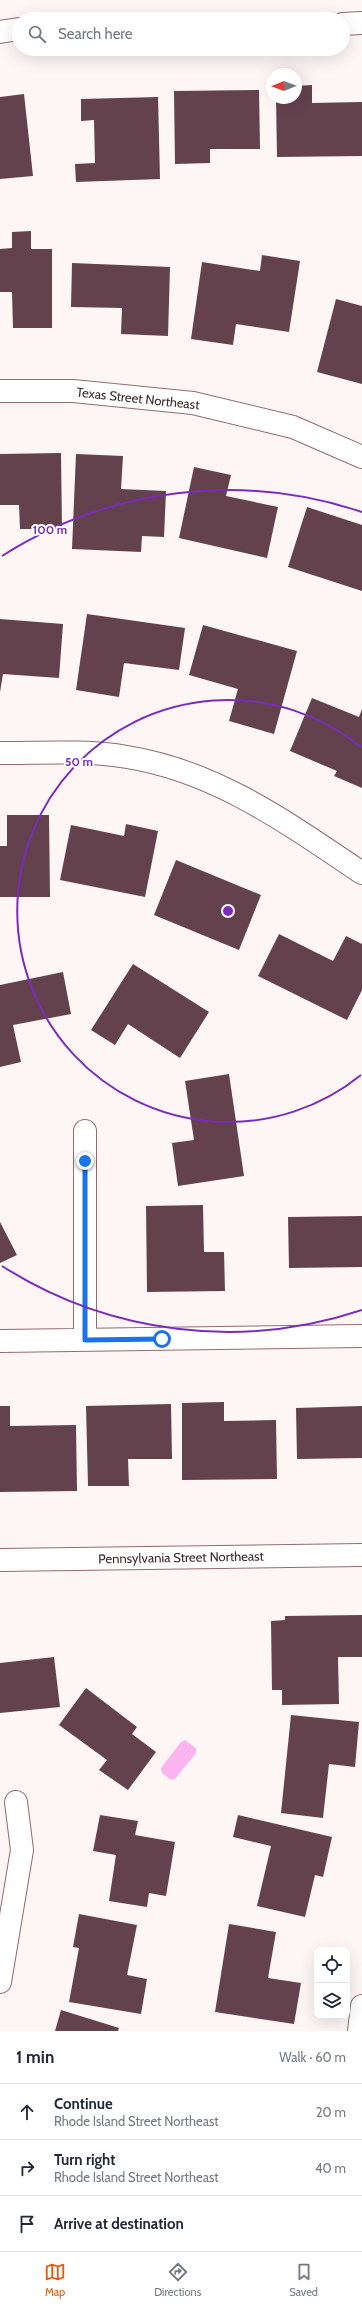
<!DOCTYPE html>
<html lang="en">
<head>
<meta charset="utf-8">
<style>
	:root { --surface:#fff; --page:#f2f2f3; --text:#1f2937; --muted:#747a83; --line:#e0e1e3; --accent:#ea580c }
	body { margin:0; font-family:Cabin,sans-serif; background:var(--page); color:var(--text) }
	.controls { position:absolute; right:12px; bottom:12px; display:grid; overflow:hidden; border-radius:8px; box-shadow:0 4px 16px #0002 }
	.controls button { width:36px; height:36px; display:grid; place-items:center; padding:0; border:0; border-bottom:1px solid var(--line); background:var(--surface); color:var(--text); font:20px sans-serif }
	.compass { position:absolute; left:266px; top:68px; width:36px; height:36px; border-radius:50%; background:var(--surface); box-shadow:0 4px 16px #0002; rotate:269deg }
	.stop { position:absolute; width:12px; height:12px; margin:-9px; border:3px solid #1a73e8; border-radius:50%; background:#fff }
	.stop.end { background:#1a73e8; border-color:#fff; box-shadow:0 1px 4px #0008 }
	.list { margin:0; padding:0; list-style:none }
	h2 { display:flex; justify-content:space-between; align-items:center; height:52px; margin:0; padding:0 16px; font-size:17px }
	h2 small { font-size:13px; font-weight:400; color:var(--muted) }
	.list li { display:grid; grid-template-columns:26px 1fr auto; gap:12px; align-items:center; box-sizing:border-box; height:56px; padding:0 16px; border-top:1px solid var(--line) }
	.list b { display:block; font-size:15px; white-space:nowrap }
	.list p { margin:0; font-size:13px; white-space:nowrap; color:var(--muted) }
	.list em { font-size:13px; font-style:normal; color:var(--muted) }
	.icon { flex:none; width:22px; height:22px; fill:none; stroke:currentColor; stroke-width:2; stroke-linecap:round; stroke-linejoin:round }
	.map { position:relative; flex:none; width:362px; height:2031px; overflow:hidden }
	.search { position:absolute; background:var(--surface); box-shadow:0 4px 16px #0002; left:12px; right:12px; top:12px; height:44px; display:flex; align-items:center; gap:10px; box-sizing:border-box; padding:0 14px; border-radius:22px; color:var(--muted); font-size:15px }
	.sheet { height:220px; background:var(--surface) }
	nav { display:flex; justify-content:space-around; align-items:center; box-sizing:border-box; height:56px; border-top:1px solid var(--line); background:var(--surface); font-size:11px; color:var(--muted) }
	nav a { display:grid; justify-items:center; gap:2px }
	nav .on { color:var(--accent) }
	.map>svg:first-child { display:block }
</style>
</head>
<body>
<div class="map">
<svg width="362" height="2031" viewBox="0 0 362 2031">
	<rect width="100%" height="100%" fill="#fef5f5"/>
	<path fill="#fbb5ee" d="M 185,1740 L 196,1748 L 196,1753 L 175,1779 L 171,1780 L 162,1773 L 161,1768 L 181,1742 Z"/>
	<path fill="#63424e" d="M 312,85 L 312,103 L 362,102 L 362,156 L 277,157 L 276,98 L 296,98 L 296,86 Z
		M 259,90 L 260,149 L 210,149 L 210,163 L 175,164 L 174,91 Z
		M 24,94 L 33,176 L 0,179 L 0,97 Z
		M 158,97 L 160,179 L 76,182 L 75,164 L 95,163 L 94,120 L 81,121 L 81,99 Z
		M 31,231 L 31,249 L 52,249 L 52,328 L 13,328 L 12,292 L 0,292 L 0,249 L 12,248 L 12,232 Z
		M 262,255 L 300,261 L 289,332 L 236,324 L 233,345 L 191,339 L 202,262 L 260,271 Z
		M 72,263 L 170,267 L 168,336 L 121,334 L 122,308 L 71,307 Z
		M 336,299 L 362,306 L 362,384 L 317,372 Z
		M 61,453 L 62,529 L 20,529 L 19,505 L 0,505 L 0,454 Z
		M 76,454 L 123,456 L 121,489 L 166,491 L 164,537 L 142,536 L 141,552 L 72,549 Z
		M 194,467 L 231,475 L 226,496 L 278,507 L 267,558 L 179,538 Z
		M 307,507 L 362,525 L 362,591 L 288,567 Z
		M 87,614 L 185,628 L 179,670 L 124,663 L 119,697 L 76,690 Z
		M 0,619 L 63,624 L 59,678 L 3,674 L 0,692 Z
		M 203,625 L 297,651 L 274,734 L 229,721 L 238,689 L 189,675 Z
		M 312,698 L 359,717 L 362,709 L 362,788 L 334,776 L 337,771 L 290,751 Z
		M 7,815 L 49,815 L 50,897 L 0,897 L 0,846 L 7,846 Z
		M 126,824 L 158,831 L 145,897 L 60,880 L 71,825 L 124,836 Z
		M 176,860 L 261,895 L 239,950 L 154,915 Z
		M 279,934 L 333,961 L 346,936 L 362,944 L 362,990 L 347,1020 L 258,976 Z
		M 133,964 L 209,1012 L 180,1058 L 128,1024 L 115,1045 L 91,1030 Z
		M 63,972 L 71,1014 L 13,1025 L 21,1062 L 0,1067 L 0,985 Z
		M 229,1074 L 244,1176 L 178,1186 L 172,1143 L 194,1140 L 185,1081 Z
		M 203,1205 L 204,1252 L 224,1252 L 225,1291 L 147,1292 L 146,1206 Z
		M 362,1216 L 362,1267 L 289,1268 L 288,1217 Z
		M 0,1222 L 17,1255 L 0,1263 Z
		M 224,1402 L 224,1421 L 276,1420 L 277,1479 L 182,1480 L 182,1403 Z
		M 171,1404 L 172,1459 L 128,1459 L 129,1486 L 88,1486 L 86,1406 Z
		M 0,1406 L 10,1406 L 10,1426 L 76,1425 L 77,1491 L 0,1492 Z
		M 362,1406 L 362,1458 L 297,1459 L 296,1408 Z
		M 362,1615 L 362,1657 L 338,1657 L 339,1704 L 282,1705 L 282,1690 L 272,1690 L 271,1621 L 285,1620 L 285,1616 Z
		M 54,1657 L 60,1707 L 0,1713 L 0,1663 Z
		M 86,1688 L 137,1727 L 132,1734 L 156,1752 L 128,1790 L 99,1770 L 107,1760 L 59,1725 Z
		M 291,1715 L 359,1722 L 355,1767 L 329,1764 L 323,1818 L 281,1813 Z
		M 100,1815 L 138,1821 L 135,1835 L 175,1842 L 166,1896 L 149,1893 L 147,1907 L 109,1901 L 116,1855 L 93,1851 Z
		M 238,1815 L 332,1837 L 323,1877 L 315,1875 L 305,1917 L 257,1906 L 271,1846 L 233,1837 Z
		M 79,1914 L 137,1925 L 127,1975 L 147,1979 L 141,2014 L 69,2002 L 79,1948 L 73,1947 Z
		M 229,1924 L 276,1932 L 268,1978 L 301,1983 L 294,2024 L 215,2012 Z
		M 61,2010 L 119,2028 L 118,2031 L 55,2031 Z"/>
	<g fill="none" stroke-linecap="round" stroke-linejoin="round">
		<defs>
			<path id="street" d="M 343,24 L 362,23
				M 0,32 L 19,29
				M 0,391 L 73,391 L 193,403 L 293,427 L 362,457
				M 0,753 C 42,753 86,750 127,757 C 216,771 289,824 362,873
				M 85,1340 L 85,1131
				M 0,1341 L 362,1336
				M 0,1982 L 22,1850 L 16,1802
				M 359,2031 L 362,2006"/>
			<path id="secondary" d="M 0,1560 L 362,1555"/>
		</defs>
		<use href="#street" stroke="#926c6d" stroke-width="24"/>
		<use href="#secondary" stroke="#926c6d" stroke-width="24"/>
		<use href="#street" stroke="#fff" stroke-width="22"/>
		<use href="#secondary" stroke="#fff" stroke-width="22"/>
	</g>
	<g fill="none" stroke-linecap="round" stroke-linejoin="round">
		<path stroke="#1a73e8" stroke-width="5" d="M 85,1161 L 85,1340 L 162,1339"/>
	</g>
	<g fill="none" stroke="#7b2cbf" stroke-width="2">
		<path d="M361 1075A211 211 0 1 1 361 747"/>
		<path d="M362 1310A421 421 0 0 1 2 1266M2 556A421 421 0 0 1 362 512"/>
	</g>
	<g text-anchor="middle" stroke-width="4" stroke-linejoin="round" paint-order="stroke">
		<g font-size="13" fill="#3c2b2c" stroke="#fff">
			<text transform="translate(138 398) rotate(6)" y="5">Texas Street Northeast</text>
			<text transform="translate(181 1557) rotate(-1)" y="5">Pennsylvania Street Northeast</text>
		</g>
	</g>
	<circle cx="228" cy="911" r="6" fill="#7b2cbf" stroke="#fff" stroke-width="2"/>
	<g font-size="12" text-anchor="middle" font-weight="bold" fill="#7b2cbf" stroke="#fff" stroke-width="4" stroke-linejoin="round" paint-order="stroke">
		<text x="50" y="534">100 m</text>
		<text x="79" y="766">50 m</text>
	</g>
</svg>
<div class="controls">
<button><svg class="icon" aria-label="locate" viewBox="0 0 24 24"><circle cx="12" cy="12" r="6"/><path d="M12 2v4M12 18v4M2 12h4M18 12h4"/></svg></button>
<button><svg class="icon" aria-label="layers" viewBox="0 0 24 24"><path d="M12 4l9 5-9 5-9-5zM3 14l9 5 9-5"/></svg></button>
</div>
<svg class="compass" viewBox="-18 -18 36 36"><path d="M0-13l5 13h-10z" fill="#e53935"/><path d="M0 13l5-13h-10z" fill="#747a83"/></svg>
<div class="stop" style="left:162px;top:1339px"></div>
<div class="stop end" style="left:85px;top:1161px"></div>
<div class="search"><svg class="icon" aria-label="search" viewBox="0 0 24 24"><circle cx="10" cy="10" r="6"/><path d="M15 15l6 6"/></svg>Search here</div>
</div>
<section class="sheet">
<h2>1 min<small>Walk · 60 m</small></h2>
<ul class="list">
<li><svg class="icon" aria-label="ahead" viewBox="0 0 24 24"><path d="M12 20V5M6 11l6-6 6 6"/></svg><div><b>Continue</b><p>Rhode Island Street Northeast</p></div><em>20 m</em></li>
<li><svg class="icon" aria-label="right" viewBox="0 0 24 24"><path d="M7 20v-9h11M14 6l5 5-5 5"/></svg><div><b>Turn right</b><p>Rhode Island Street Northeast</p></div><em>40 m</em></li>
<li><svg class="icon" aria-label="arrive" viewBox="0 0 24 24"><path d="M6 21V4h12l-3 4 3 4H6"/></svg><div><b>Arrive at destination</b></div></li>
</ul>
</section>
<nav>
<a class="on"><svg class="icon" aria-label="map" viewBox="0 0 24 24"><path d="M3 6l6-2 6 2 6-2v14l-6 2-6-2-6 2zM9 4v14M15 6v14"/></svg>Map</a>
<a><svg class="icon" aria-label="directions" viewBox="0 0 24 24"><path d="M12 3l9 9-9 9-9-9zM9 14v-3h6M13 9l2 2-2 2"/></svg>Directions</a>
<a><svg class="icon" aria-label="saved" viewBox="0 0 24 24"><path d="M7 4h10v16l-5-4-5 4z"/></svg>Saved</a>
</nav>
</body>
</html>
